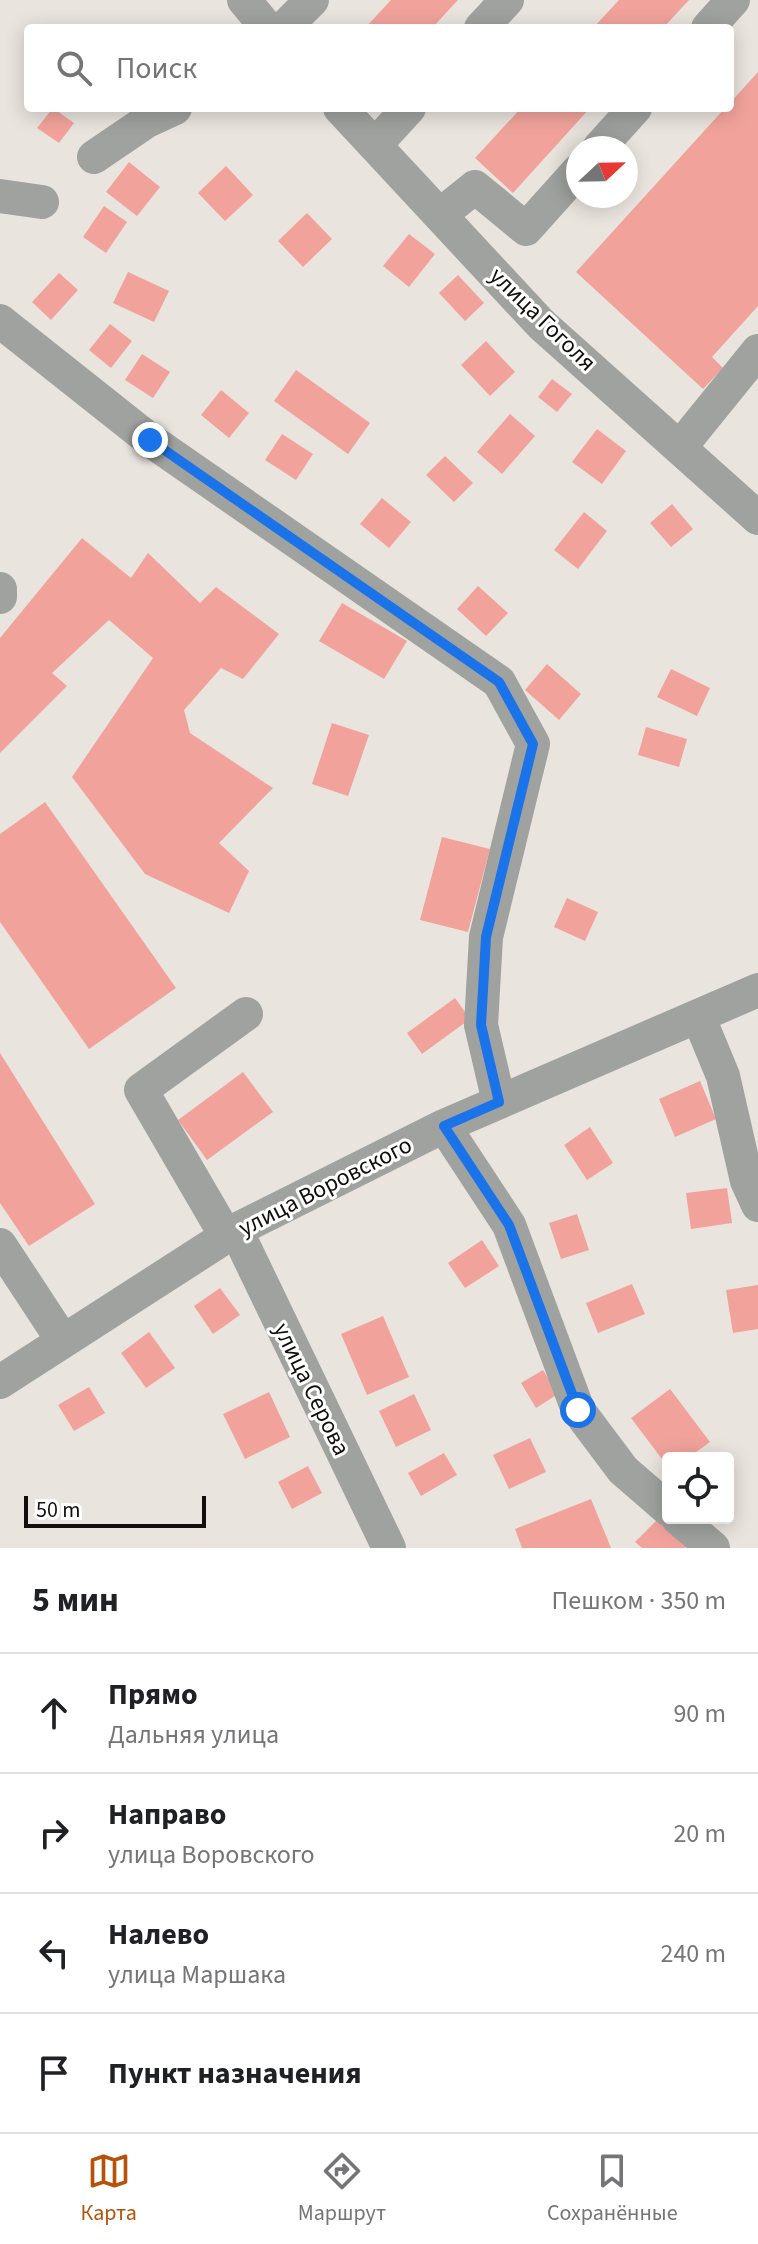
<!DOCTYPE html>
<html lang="ru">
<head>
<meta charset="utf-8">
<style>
	:root { --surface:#fff; --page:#f2f2f2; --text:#202124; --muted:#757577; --line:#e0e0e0; --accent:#b45309 }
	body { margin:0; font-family:"Source Sans 3",sans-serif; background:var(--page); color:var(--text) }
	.controls { position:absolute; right:24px; bottom:24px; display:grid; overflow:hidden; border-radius:8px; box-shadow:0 4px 20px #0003 }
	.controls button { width:72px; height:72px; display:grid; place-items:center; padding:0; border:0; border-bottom:2px solid var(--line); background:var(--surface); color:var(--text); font:40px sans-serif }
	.compass { position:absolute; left:566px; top:136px; width:72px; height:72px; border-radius:50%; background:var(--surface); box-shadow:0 4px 20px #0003; rotate:68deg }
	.scale { position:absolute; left:24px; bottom:20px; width:182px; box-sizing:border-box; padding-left:8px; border:4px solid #110f0d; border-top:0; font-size:22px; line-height:28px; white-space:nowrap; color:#110f0d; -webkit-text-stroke:6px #fff; paint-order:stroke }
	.stop { position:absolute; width:24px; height:24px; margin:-18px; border:6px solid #1a73e8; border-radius:50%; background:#fff }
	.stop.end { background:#1a73e8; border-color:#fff; box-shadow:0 2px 8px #0008 }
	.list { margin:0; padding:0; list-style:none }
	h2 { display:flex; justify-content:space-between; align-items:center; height:104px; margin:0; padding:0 32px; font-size:34px }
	h2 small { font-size:26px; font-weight:400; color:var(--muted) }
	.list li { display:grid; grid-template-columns:52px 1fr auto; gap:24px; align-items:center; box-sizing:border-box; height:120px; padding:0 32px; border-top:2px solid var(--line) }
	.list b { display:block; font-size:30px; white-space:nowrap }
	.list p { margin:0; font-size:26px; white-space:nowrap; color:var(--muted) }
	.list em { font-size:26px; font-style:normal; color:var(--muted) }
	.icon { flex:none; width:44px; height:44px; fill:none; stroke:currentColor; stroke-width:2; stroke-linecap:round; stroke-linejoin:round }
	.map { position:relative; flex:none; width:758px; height:1548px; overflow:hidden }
	.search { position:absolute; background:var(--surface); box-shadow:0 4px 20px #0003; left:24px; right:24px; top:24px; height:88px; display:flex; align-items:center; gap:20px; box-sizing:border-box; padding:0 28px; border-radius:8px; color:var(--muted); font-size:30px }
	.sheet { height:584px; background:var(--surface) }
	nav { display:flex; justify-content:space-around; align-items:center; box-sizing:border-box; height:112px; border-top:2px solid var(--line); background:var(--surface); font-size:22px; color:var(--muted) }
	nav a { display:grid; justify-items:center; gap:4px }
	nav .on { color:var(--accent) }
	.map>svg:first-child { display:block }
</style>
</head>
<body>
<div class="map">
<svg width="758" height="1548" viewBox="0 0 758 1548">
	<rect width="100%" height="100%" fill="#e9e4dd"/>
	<path fill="#f1a39b" d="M 391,0 L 458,0 L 432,28 L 365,28 Z
		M 619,0 L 689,0 L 663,28 L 593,28 Z
		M 758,72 L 758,306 L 712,357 L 723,368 L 703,389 L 576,272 L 725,108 L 730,108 L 730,103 Z
		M 53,108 L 74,123 L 59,143 L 37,128 Z
		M 521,108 L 590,108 L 513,193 L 475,158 Z
		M 129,162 L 160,187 L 137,216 L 106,192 Z
		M 226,166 L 253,195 L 225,221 L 198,193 Z
		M 104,206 L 127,222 L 106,253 L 83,237 Z
		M 307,213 L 332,239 L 303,267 L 278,241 Z
		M 409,234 L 435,254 L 409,287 L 383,266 Z
		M 128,272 L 169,291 L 154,322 L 113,303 Z
		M 59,273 L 78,290 L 51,320 L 32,302 Z
		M 458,275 L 484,303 L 465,321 L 439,293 Z
		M 110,324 L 132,341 L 111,368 L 89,350 Z
		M 486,341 L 515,372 L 490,396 L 461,365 Z
		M 142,354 L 170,372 L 153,398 L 125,380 Z
		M 296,370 L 370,423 L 348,454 L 274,401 Z
		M 552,379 L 572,394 L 557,412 L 538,397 Z
		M 221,390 L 249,413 L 229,438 L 201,415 Z
		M 510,414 L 535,436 L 502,474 L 477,452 Z
		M 597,429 L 626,451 L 602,484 L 572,462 Z
		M 282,434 L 313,454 L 296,480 L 265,460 Z
		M 445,456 L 473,483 L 454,502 L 426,475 Z
		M 382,498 L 411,522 L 389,548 L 360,524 Z
		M 672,504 L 693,529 L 671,547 L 650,523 Z
		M 584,512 L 607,531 L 578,569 L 554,550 Z
		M 82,538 L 131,578 L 148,553 L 200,603 L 216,587 L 279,634 L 243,679 L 221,668 L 184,710 L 190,733 L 273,788 L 219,843 L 249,871 L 229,913 L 145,874 L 72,777 L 153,658 L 109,620 L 52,673 L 67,686 L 0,753 L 0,638 Z
		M 478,586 L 508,613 L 486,636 L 457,609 Z
		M 342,603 L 407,641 L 384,679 L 319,641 Z
		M 547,664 L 581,694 L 559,720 L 525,690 Z
		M 671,669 L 710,688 L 697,716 L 657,697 Z
		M 332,723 L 369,735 L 348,796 L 312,784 Z
		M 646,727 L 687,739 L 679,767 L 638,755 Z
		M 45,802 L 176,988 L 89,1049 L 0,922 L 0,834 Z
		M 442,837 L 490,849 L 468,932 L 420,920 Z
		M 567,898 L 598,912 L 585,941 L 554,927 Z
		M 455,998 L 470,1019 L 422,1054 L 407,1033 Z
		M 0,1053 L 95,1204 L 29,1246 L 0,1203 Z
		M 243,1072 L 273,1112 L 207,1160 L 178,1120 Z
		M 700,1081 L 716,1119 L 675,1137 L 659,1099 Z
		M 590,1127 L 613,1163 L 587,1180 L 564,1145 Z
		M 727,1188 L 732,1223 L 691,1229 L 686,1193 Z
		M 577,1214 L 589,1250 L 561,1259 L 549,1223 Z
		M 482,1240 L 499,1266 L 465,1288 L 448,1263 Z
		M 632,1284 L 645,1314 L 598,1333 L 586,1303 Z
		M 758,1285 L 758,1329 L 733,1333 L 726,1290 Z
		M 220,1288 L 240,1315 L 213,1334 L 194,1306 Z
		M 383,1316 L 409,1377 L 367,1395 L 341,1334 Z
		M 149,1332 L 175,1368 L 146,1388 L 121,1353 Z
		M 543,1370 L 558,1394 L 536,1408 L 521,1383 Z
		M 89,1387 L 105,1413 L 74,1431 L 58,1405 Z
		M 670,1389 L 710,1442 L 688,1458 L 668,1458 L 668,1467 L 631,1418 Z
		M 269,1392 L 290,1437 L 245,1459 L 223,1414 Z
		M 414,1394 L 431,1430 L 396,1447 L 379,1411 Z
		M 530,1438 L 546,1472 L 509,1489 L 493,1455 Z
		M 444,1453 L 457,1475 L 421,1496 L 408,1473 Z
		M 308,1466 L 322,1493 L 292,1509 L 278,1482 Z
		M 591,1499 L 611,1548 L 522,1548 L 515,1529 Z
		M 660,1517 L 687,1546 L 685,1548 L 642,1548 L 635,1542 Z"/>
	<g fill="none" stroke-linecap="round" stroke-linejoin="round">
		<path stroke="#9fa29f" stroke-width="34" d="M 244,0 L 267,28
			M 284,28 L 312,0
			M 481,28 L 507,0
			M 708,28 L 733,0
			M 340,108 L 541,324 L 758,518
			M 375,145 L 409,108
			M 599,148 L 635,108
			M 94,157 L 147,121 L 175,108
			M 0,196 L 42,202
			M 440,215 L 475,187 L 526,229 L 578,171
			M 0,321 L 150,440 L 499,682 L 533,744 L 486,937 L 481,1025 L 499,1102
			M 681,446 L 758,351
			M 0,589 L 0,597
			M 699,1018 L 723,1076 L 747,1181 L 758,1205
			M 444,1126 L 509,1225 L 578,1410 L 623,1470 L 668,1509
			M 236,1230 L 389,1548
			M 226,1236 L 141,1090 L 246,1014
			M 0,1245 L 63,1341
			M 0,1382 L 236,1230 L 444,1126 L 758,990
			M 678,1518 L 713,1548"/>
	</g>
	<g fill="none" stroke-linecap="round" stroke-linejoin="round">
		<path stroke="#1a73e8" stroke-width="10" d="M 150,440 L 499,682 L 533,744 L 486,937 L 481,1025 L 499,1102 L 444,1126 L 509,1225 L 578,1410"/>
	</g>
	<g text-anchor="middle" stroke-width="6" stroke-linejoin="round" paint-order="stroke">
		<g font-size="24" fill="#110f0d" stroke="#fff">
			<text transform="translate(543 319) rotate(44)" y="8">улица Гоголя</text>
			<text transform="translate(325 1186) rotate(-27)" y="8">улица Воровского</text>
			<text transform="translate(312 1389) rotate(64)" y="8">улица Серова</text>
		</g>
	</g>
</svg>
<div class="controls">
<button><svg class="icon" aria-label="locate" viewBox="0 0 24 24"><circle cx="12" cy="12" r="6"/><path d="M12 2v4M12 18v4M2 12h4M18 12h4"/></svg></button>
</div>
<svg class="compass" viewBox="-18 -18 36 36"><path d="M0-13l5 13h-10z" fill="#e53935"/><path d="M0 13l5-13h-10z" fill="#757577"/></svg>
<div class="scale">50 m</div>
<div class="stop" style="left:578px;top:1410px"></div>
<div class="stop end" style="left:150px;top:440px"></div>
<div class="search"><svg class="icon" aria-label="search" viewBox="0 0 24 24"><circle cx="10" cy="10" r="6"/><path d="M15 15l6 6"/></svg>Поиск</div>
</div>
<section class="sheet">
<h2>5 мин<small>Пешком · 350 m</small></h2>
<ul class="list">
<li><svg class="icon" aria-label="ahead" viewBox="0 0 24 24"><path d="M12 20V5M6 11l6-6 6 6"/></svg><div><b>Прямо</b><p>Дальняя улица</p></div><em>90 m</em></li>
<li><svg class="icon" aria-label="right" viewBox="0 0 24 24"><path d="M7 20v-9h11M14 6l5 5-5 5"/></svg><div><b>Направо</b><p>улица Воровского</p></div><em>20 m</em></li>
<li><svg class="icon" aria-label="left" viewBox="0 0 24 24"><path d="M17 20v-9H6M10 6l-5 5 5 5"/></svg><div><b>Налево</b><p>улица Маршака</p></div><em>240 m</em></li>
<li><svg class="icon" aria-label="arrive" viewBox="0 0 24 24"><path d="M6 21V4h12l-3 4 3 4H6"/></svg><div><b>Пункт назначения</b></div></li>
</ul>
</section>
<nav>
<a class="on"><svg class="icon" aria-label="map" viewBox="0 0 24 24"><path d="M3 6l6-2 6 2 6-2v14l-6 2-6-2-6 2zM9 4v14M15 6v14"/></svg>Карта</a>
<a><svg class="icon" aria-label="directions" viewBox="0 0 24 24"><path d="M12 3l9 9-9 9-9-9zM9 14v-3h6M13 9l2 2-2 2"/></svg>Маршрут</a>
<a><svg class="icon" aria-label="saved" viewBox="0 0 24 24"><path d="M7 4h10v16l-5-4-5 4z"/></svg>Сохранённые</a>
</nav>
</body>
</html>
